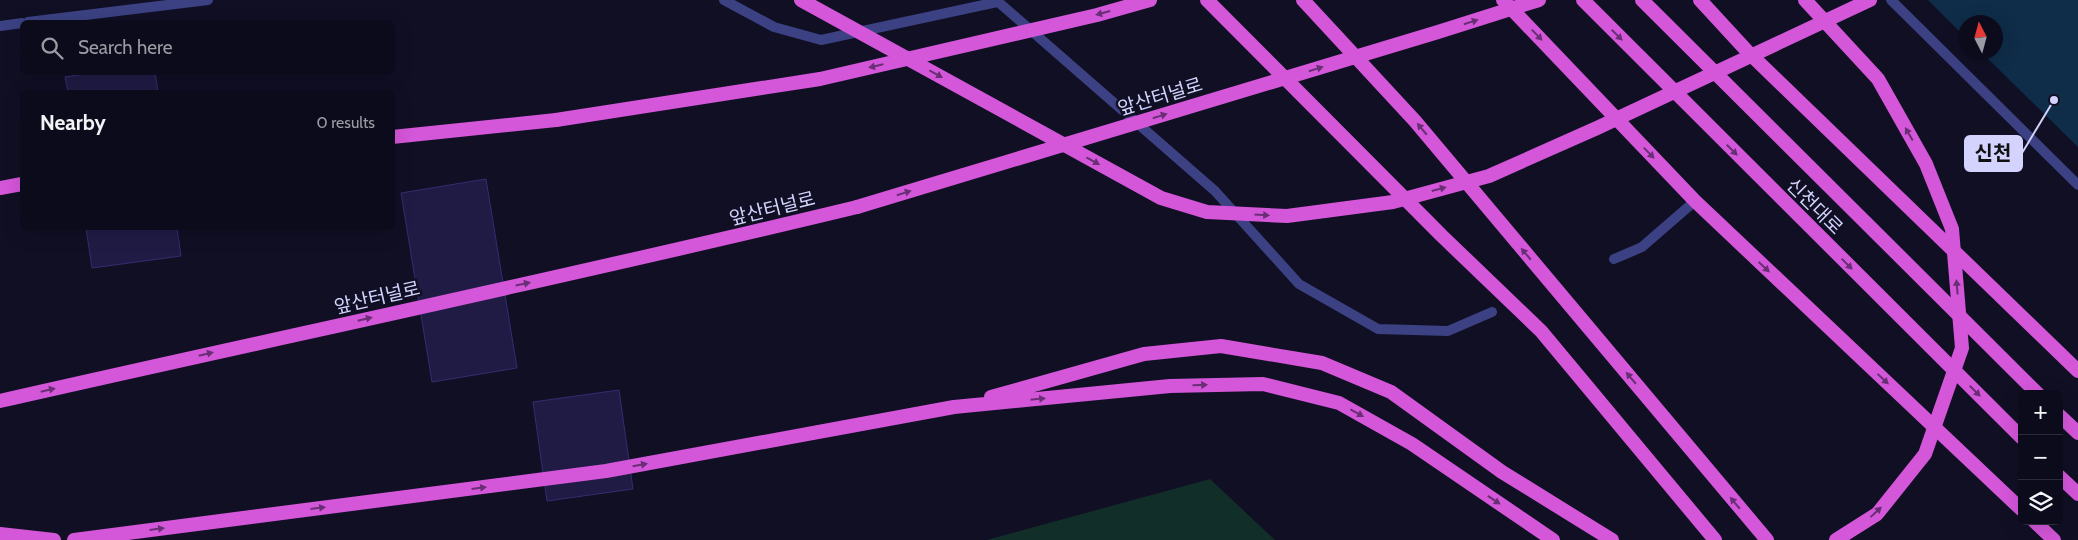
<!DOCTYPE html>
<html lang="en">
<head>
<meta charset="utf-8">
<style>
	:root { --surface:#0c0b1b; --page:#151424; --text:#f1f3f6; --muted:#9a9ba3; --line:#2c2b3a }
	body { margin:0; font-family:Cabin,"Noto Sans KR",sans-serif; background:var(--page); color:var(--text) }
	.controls { position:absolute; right:15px; bottom:15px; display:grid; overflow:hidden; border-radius:8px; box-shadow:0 5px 20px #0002 }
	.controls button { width:45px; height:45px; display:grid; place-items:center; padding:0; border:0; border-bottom:1px solid var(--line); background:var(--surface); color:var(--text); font:25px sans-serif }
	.compass { position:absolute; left:1958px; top:15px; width:45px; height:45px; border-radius:50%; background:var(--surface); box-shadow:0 5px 20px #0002; rotate:354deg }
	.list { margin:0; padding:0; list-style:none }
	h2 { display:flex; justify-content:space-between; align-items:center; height:65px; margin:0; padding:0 20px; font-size:21px }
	h2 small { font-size:16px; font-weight:400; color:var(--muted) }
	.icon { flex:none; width:28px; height:28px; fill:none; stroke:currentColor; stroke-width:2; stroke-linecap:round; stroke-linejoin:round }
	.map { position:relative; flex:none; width:2078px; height:540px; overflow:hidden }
	.search { position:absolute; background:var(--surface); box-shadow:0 5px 20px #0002; left:20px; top:20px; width:375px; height:55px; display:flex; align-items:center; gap:12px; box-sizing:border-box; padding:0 18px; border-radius:8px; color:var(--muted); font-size:19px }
	.panel { position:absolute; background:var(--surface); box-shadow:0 5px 20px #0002; left:20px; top:90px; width:375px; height:140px; border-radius:8px }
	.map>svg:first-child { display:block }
</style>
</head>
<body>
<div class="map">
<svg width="2078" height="540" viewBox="0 0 2078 540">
	<rect width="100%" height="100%" fill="#100f24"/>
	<path fill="#122e29" d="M 1210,479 L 1275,540 L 987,540 Z"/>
	<path fill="#0f2c48" d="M 1928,0 L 2078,0 L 2078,147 L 1982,53 L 1996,52 L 1996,22 L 1966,22 L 1965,37 Z"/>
	<path fill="#1f1b44" stroke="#332e70" d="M 98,72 L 155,72 L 158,92 L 68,92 L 65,77 Z
		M 486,179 L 517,368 L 432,382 L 401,193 Z
		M 86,228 L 177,228 L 181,256 L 92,268 Z
		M 619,390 L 633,489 L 547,501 L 533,402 Z"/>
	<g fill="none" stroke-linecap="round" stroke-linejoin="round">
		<path stroke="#3b4182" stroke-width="10" d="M 724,0 L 774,27 L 821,40 L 997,2
			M 996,0 L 1215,191 L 1299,284 L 1378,329 L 1448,331 L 1492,312
			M 1891,0 L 2078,185
			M 28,22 L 208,0
			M 0,26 L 22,23
			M 1614,259 L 1642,247 L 1695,201"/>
		<path stroke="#d456d9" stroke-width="14" d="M 1207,0 L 1442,236 L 1541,331 L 1715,540
			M 1303,0 L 1415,121 L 1767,540
			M 1503,0 L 1695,201 L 2022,510
			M 1583,0 L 2022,438
			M 1642,0 L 2038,394
			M 1700,0 L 1747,51 L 2078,371
			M 392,137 L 556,120
			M 0,188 L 22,184
			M 991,397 L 1144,354 L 1221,346 L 1322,363 L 1391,392 L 1502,472 L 1612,540
			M 0,401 C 286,336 572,276 857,207
			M 2059,415 L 2078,433
			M 2059,476 L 2078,494
			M 2034,521 L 2054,540
			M 0,534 L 54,540
			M 74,540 L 606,471 L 954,407 L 1170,386 L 1263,384 L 1339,403 L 1412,444 L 1553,540"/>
		<path stroke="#d456d9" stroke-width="14" d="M 801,0 L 1161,198 L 1207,212 L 1287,216 L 1393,202 L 1489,176 L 1597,128 L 1870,0
			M 1805,0 L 1878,79 L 1926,164 L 1952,229 L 1962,348 L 1925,454 L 1877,514 L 1836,540
			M 556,120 L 820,79 L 1097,15 L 1150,0
			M 857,207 L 1438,32 L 1539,0"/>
	</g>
	<defs><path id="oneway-solid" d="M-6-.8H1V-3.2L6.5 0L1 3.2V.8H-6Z" transform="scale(1.25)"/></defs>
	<g fill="#682f75">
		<use href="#oneway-solid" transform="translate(1103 13) rotate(165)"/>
		<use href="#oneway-solid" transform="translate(1471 22) rotate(-18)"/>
		<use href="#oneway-solid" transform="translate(1537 35) rotate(46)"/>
		<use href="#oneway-solid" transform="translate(1617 35) rotate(45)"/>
		<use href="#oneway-solid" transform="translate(876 66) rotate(167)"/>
		<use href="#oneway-solid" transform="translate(1316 69) rotate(-17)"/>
		<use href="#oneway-solid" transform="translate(936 74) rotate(29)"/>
		<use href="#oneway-solid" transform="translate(1160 116) rotate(-17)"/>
		<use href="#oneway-solid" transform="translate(1422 129) rotate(-130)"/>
		<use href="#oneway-solid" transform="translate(1909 134) rotate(-120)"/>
		<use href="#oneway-solid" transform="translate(1732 150) rotate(45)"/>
		<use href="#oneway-solid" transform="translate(1649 153) rotate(46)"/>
		<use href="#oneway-solid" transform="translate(1093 161) rotate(29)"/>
		<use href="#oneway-solid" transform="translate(1439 189) rotate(-15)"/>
		<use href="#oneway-solid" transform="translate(904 193) rotate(-17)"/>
		<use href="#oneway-solid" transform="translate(1262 215) rotate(3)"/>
		<use href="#oneway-solid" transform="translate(1526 254) rotate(-130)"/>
		<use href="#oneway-solid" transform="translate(1847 264) rotate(45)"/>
		<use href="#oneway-solid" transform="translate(1764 267) rotate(43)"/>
		<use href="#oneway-solid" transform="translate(523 284) rotate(-12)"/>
		<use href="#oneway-solid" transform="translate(1957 287) rotate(-95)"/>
		<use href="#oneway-solid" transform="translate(365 319) rotate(-13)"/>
		<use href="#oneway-solid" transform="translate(206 354) rotate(-13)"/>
		<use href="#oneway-solid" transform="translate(1631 378) rotate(-130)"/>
		<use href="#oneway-solid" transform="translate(1883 379) rotate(43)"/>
		<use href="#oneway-solid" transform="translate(1200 385) rotate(-2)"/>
		<use href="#oneway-solid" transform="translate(48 390) rotate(-13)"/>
		<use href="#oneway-solid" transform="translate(1975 391) rotate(45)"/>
		<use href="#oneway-solid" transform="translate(1038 399) rotate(-6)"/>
		<use href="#oneway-solid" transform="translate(1357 413) rotate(29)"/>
		<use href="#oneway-solid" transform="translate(640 465) rotate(-10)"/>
		<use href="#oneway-solid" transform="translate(479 488) rotate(-7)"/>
		<use href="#oneway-solid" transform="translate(1494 500) rotate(34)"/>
		<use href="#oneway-solid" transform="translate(1735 503) rotate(-130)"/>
		<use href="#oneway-solid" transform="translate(318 508) rotate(-7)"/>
		<use href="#oneway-solid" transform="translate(1876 512) rotate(-43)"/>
		<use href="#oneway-solid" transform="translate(157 529) rotate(-7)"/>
	</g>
	<g text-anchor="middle" stroke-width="5" stroke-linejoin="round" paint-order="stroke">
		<g font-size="19" fill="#d3d3fe" stroke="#100f24">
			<text transform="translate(1160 96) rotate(-17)" y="7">앞산터널로</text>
			<text transform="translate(1815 206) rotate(45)" y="7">신천대로</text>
			<text transform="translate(772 208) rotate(-14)" y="7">앞산터널로</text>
			<text transform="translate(377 297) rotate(-13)" y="7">앞산터널로</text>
		</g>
	</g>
	<path fill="none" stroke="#d3d3fe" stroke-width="2" d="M2054 100L2022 153"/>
	<circle fill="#d3d3fe" stroke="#100f24" stroke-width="2" cx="2054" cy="100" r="5"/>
	<rect fill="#d3d3fe" stroke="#d3d3fe" stroke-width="2" x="1965" y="136" width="57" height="35" rx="5"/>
	<g font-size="20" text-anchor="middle" font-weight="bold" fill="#111">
		<text x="1993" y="160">신천</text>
	</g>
</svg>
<div class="controls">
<button>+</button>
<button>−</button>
<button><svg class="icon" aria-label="layers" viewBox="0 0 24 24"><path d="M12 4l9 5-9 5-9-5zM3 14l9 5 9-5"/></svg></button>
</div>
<svg class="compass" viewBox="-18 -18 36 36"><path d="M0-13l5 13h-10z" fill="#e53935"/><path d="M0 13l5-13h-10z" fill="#9a9ba3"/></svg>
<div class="search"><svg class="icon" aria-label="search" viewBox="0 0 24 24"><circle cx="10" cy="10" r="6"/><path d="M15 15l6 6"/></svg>Search here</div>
<section class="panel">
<h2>Nearby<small>0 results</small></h2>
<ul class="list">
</ul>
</section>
</div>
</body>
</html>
